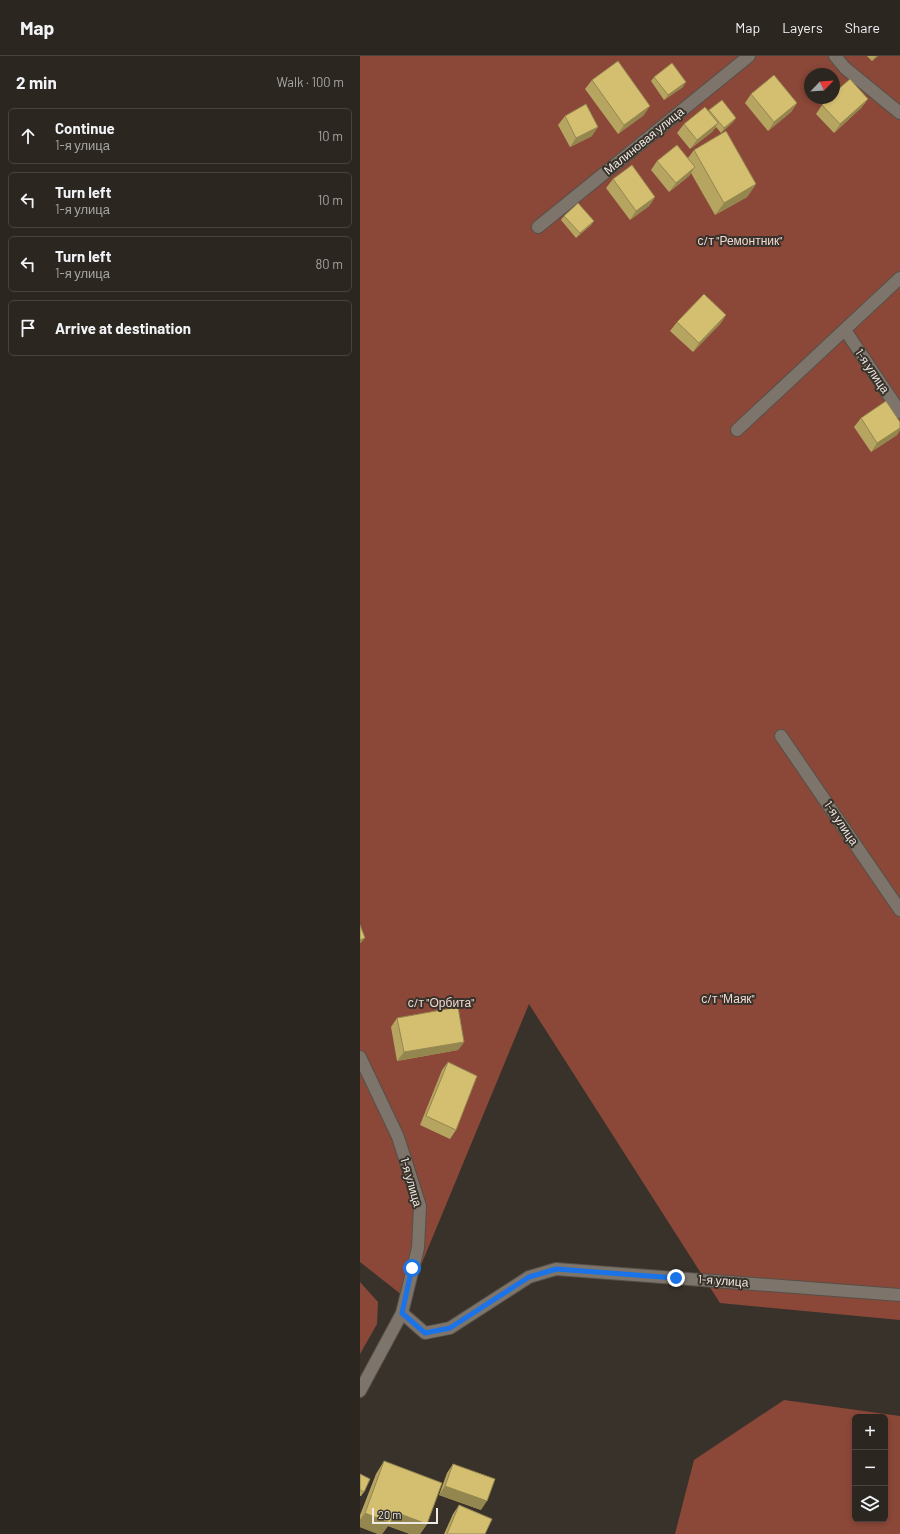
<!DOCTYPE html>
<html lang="en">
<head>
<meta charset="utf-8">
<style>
	:root { --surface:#2b2620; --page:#37322d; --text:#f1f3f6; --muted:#a6a5a5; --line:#47433e }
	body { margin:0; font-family:Barlow,sans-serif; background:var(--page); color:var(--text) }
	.controls { position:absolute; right:12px; bottom:12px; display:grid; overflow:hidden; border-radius:6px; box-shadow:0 2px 6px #0003 }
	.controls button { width:36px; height:36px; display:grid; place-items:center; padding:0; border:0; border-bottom:1px solid var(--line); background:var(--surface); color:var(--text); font:20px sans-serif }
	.compass { position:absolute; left:444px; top:12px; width:36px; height:36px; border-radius:50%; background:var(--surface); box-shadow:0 2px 6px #0003; rotate:65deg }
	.scale { position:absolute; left:12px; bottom:10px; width:66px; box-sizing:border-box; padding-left:4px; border:2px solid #ede9e3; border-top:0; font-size:11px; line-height:14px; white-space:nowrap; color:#ede9e3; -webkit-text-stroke:3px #39322a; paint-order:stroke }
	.stop { position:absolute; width:12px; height:12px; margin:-9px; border:3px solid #1a73e8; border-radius:50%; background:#fff }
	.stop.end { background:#1a73e8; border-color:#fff; box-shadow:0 1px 4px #0008 }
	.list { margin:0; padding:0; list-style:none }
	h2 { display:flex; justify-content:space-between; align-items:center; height:52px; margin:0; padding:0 16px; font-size:17px }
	h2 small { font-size:13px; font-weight:400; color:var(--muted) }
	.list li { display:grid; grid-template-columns:26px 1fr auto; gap:12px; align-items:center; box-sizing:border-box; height:56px; margin:0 8px 8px; padding:0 8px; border:1px solid var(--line); border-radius:6px }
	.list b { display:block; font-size:15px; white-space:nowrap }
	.list p { margin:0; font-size:13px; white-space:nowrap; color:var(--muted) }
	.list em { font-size:13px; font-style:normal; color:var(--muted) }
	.icon { flex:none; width:22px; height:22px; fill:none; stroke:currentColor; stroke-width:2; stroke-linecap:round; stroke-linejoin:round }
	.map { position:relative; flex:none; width:540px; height:1478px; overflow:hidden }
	header { display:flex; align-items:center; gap:24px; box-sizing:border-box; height:56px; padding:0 20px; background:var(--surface); border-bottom:1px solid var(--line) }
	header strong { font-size:19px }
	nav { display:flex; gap:22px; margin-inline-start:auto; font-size:14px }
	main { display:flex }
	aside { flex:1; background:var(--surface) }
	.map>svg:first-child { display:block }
</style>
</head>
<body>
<header>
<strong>Map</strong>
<nav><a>Map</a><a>Layers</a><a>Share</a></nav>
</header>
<main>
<aside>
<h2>2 min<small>Walk · 100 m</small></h2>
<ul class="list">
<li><svg class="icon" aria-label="ahead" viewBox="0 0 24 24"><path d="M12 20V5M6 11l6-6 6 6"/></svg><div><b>Continue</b><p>1-я улица</p></div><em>10 m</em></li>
<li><svg class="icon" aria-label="left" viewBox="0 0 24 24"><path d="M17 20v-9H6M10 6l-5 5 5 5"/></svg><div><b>Turn left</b><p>1-я улица</p></div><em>10 m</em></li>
<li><svg class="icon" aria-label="left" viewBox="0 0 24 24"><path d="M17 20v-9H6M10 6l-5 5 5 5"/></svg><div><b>Turn left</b><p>1-я улица</p></div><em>80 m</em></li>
<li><svg class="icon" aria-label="arrive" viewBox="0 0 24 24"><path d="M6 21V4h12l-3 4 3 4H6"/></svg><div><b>Arrive at destination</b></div></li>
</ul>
</aside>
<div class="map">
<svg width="540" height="1478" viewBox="0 0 540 1478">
	<rect width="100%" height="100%" fill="#39322a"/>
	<path fill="#8b4839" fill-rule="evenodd" d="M 0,0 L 540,0 L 540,1264 L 360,1247 L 169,948 L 47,1243 L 0,1206 ZM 450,18 L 474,18 L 474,42 L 450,42 Z
		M 0,1226 L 18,1246 L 17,1268 L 0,1298 Z
		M 424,1344 L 540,1360 L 540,1478 L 315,1478 L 334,1404 ZM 495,1361 L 525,1361 L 525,1463 L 495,1463 Z"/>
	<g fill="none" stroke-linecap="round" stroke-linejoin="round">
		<defs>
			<path id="minor" d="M 475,0 L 485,12 L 540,57
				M 178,171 L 389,0
				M 485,274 L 540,356
				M 377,374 L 540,222
				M 421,680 L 540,854
				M 0,1001 L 38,1081 L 60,1150 L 58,1192 L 42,1257 L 0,1335
				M 42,1257 L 65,1277 L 90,1272 L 169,1221 L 196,1213 L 540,1239"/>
		</defs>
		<use href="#minor" stroke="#555048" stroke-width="14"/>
		<use href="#minor" stroke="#7d756b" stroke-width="12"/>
	</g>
	<path fill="#b6a461" d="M 507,0 L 518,0 L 512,5 Z
		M 294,21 L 323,31 L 304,44 L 291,25 Z
		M 232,24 L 284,59 L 258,78 L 225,33 Z
		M 391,38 L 437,47 L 431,56 L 408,75 L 385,47 Z
		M 508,43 L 501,52 L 474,77 L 456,58 L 462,49 Z
		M 349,54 L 376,62 L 373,66 L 361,77 L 356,71 L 352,76 L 330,93 L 317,77 L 324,68 Z
		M 205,60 L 232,80 L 210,91 L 198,69 Z
		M 334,94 L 396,128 L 387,141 L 355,159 L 331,117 L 329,120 L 309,136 L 291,114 L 297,105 L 328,102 Z
		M 253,123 L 295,141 L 289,150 L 270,164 L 246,132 Z
		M 204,160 L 234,165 L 231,169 L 216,182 L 201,164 Z
		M 366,259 L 360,268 L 333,296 L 310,275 L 317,266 Z
		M 501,362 L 540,366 L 540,374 L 537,379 L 511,396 L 494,371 Z
		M 37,962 L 104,986 L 98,994 L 37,1005 L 31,971 Z
		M 88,1006 L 96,1074 L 90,1083 L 60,1069 L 82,1014 Z
		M 24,1405 L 67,1468 L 60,1478 L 50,1478 L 28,1470 L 22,1478 L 18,1478 L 0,1471 L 0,1459 L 16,1418 Z
		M 93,1408 L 121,1454 L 79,1439 L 87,1417 Z
		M 0,1418 L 4,1436 L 1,1440 L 0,1440 Z
		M 99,1449 L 125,1478 L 84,1478 L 93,1458 Z"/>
	<path fill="#94864f" d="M 516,0 L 518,0 L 512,5 Z
		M 326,26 L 323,31 L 304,44 L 308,39 Z
		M 508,43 L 501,52 L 474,77 L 480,68 Z
		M 437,47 L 431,56 L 408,75 L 414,66 Z
		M 290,50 L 284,59 L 258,78 L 264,69 Z
		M 376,62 L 373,66 L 361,77 L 364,72 Z
		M 358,67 L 352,76 L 330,93 L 337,84 Z
		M 238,71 L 232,80 L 210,91 L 216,82 Z
		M 335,111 L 329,120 L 309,136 L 316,127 Z
		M 396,128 L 387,141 L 355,159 L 364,147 Z
		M 295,141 L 289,150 L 270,164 L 276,155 Z
		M 234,165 L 231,169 L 216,182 L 220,177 Z
		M 366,259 L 360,268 L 333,296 L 339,287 Z
		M 540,372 L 540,374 L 537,379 L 511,396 L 517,387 Z
		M 5,882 L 1,887 L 0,887 L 0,884 Z
		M 104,986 L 98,994 L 37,1005 L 44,996 Z
		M 85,1430 L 127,1445 L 121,1454 L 79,1439 Z
		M 35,1456 L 67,1468 L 60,1478 L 50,1478 L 28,1470 L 22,1478 L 18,1478 L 0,1471 L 0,1464 L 5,1457 Z"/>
	<path fill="#d4bf71" stroke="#94864f" d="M 258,5 L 290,50 L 264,69 L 232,24 Z
		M 312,7 L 326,26 L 308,39 L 294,21 Z
		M 414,19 L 437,47 L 414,66 L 391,38 Z
		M 490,23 L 508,43 L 480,68 L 462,49 L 469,42 L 474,42 L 474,37 Z
		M 362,44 L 376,62 L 364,72 L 349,54 Z
		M 226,48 L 238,71 L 216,82 L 205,60 Z
		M 345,51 L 358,67 L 337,84 L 324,68 Z
		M 366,75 L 396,128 L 364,147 L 334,94 Z
		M 317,89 L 335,111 L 316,127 L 297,105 Z
		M 272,109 L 295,141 L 276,155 L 253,123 Z
		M 218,147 L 234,165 L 220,177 L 204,160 Z
		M 344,238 L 366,259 L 339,287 L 317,266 Z
		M 526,345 L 540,366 L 540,372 L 517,387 L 501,362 Z
		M 0,869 L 5,882 L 0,884 Z
		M 98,951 L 104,986 L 44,996 L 37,962 Z
		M 88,1006 L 117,1020 L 96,1074 L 66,1060 Z
		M 24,1405 L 82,1427 L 67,1468 L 35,1456 L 30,1467 L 5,1457 Z
		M 93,1408 L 135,1423 L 127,1445 L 85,1430 Z
		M 0,1418 L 10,1423 L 4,1436 L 0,1434 Z
		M 99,1449 L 132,1463 L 125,1478 L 87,1478 Z"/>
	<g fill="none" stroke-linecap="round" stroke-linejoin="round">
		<path stroke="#1a73e8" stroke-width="5" d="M 52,1212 L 42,1257 L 65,1277 L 90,1272 L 169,1221 L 196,1213 L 316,1222"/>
	</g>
	<g text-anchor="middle" stroke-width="4" stroke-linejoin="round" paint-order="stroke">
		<g font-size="12" fill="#ede9e3" stroke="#39322a">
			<text transform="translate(284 85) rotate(-39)" y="4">Малиновая улица</text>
			<text transform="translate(512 315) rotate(56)" y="4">1-я улица</text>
			<text transform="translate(481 767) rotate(56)" y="4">1-я улица</text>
			<text transform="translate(51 1126) rotate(74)" y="4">1-я улица</text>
			<text transform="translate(363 1225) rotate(4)" y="4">1-я улица</text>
		</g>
		<g font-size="12" fill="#f0d9d4" stroke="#39322a">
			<text x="380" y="189">с/т "Ремонтник"</text>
			<text x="368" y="947">с/т "Маяк"</text>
			<text x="81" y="951">с/т "Орбита"</text>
		</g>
	</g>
</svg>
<div class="controls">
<button>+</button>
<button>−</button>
<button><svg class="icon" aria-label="layers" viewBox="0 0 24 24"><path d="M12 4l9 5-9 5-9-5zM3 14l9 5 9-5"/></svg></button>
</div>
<svg class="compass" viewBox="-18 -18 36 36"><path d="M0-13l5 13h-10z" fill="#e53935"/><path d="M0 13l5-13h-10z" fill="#a6a5a5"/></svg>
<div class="scale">20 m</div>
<div class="stop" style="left:52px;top:1212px"></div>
<div class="stop end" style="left:316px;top:1222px"></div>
</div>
</main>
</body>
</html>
